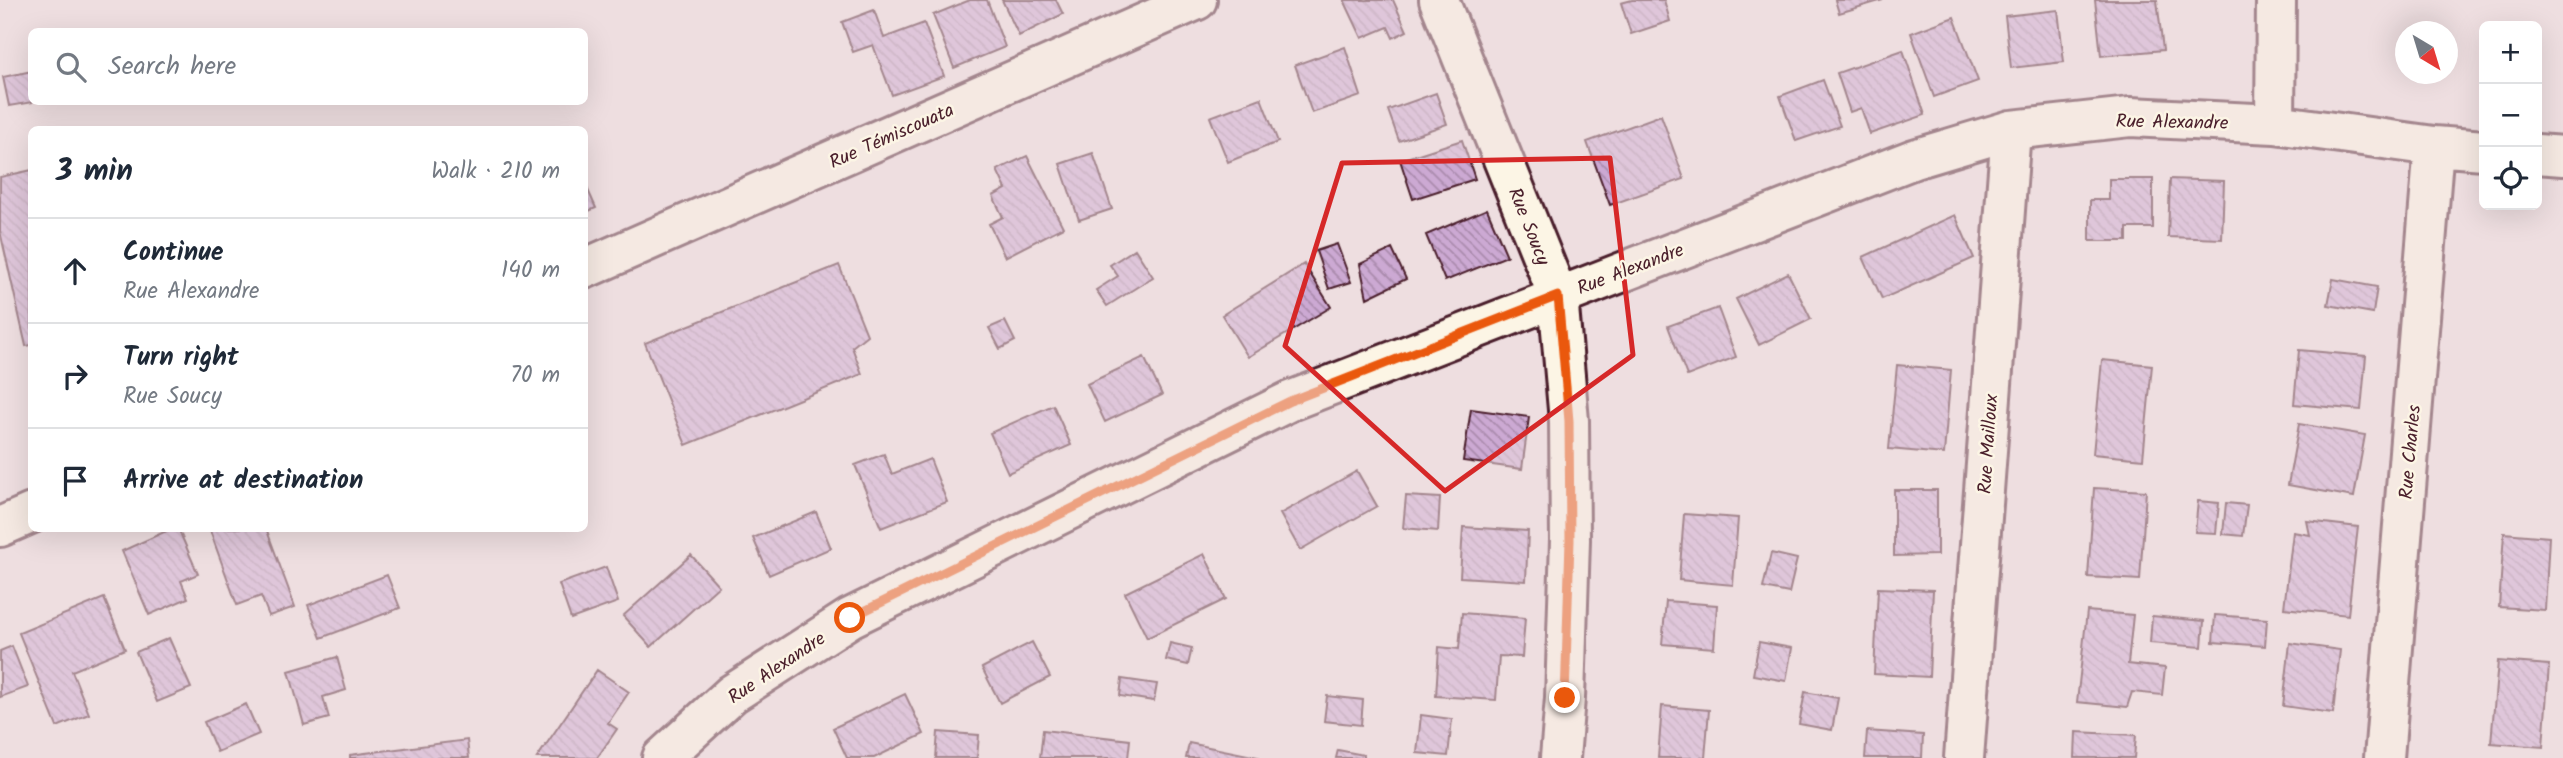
<!DOCTYPE html>
<html lang="en">
<head>
<meta charset="utf-8">
<style>
	:root { --surface:#fff; --page:#f2f2f3; --text:#1f2937; --muted:#747a83; --line:#e0e1e3 }
	body { margin:0; font-family:Kalam,sans-serif; background:var(--page); color:var(--text) }
	.controls { position:absolute; right:21px; top:21px; display:grid; overflow:hidden; border-radius:10px; box-shadow:0 7px 28px #0002 }
	.controls button { width:63px; height:63px; display:grid; place-items:center; padding:0; border:0; border-bottom:2px solid var(--line); background:var(--surface); color:var(--text); font:35px sans-serif }
	.compass { position:absolute; left:2395px; top:21px; width:63px; height:63px; border-radius:50%; background:var(--surface); box-shadow:0 7px 28px #0002; rotate:142deg }
	.stop { position:absolute; width:21px; height:21px; margin:-16px; border:5px solid #ea580c; border-radius:50%; background:#fff }
	.stop.end { background:#ea580c; border-color:#fff; box-shadow:0 2px 7px #0008 }
	.list { margin:0; padding:0; list-style:none }
	h2 { display:flex; justify-content:space-between; align-items:center; height:91px; margin:0; padding:0 28px; font-size:30px }
	h2 small { font-size:23px; font-weight:400; color:var(--muted) }
	.list li { display:grid; grid-template-columns:46px 1fr auto; gap:21px; align-items:center; box-sizing:border-box; height:105px; padding:0 28px; border-top:2px solid var(--line) }
	.list b { display:block; font-size:26px; white-space:nowrap }
	.list p { margin:0; font-size:23px; white-space:nowrap; color:var(--muted) }
	.list em { font-size:23px; font-style:normal; color:var(--muted) }
	.icon { flex:none; width:38px; height:38px; fill:none; stroke:currentColor; stroke-width:2; stroke-linecap:round; stroke-linejoin:round }
	.map { position:relative; flex:none; width:2563px; height:758px; overflow:hidden }
	.search { position:absolute; background:var(--surface); box-shadow:0 7px 28px #0002; left:28px; top:28px; width:560px; height:77px; display:flex; align-items:center; gap:18px; box-sizing:border-box; padding:0 24px; border-radius:10px; color:var(--muted); font-size:26px }
	.panel { position:absolute; background:var(--surface); box-shadow:0 7px 28px #0002; left:28px; top:126px; width:560px; height:406px; border-radius:10px }
	.map>svg:first-child { display:block }
</style>
</head>
<body>
<div class="map">
<svg width="2563" height="758" viewBox="0 0 2563 758">
	<defs>
		<pattern id="building-back-hatch" width="6" height="6" patternUnits="userSpaceOnUse" patternTransform="scale(1.75)"><rect width="6" height="6" fill="#cca9d3"/><path d="M-1 5l2 2M0 0l6 6M5-1l2 2" fill="none" stroke="#a889ab"/></pattern>
	</defs>
	<rect width="100%" height="100%" fill="#eedee0"/>
	<filter id="ink" filterUnits="userSpaceOnUse"><feTurbulence type="fractalNoise" baseFrequency=".0143" numOctaves="2"/><feDisplacementMap in="SourceGraphic" scale="14" xChannelSelector="R" yChannelSelector="G"/><feConvolveMatrix kernelMatrix="1 2 1 2 8 2 1 2 1" color-interpolation-filters="sRGB"/></filter>
	<g filter="url(#ink)">
		<path fill="url(#building-back-hatch)" stroke="#4a1f2b" stroke-width="2" d="M 970,0 L 987,0 L 1005,47 L 954,68 L 933,15 Z
			M 1002,0 L 1056,0 L 1063,14 L 1019,36 Z
			M 1344,0 L 1393,0 L 1407,31 L 1393,38 L 1388,27 L 1362,38 Z
			M 1632,0 L 1664,0 L 1670,21 L 1631,34 L 1621,3 Z
			M 1835,0 L 1883,0 L 1839,13 Z
			M 2095,0 L 2157,0 L 2163,50 L 2101,56 Z
			M 874,10 L 884,38 L 924,23 L 944,76 L 892,95 L 873,45 L 853,52 L 842,22 Z
			M 2058,10 L 2064,62 L 2011,68 L 2005,16 Z
			M 1954,17 L 1978,81 L 1934,97 L 1911,33 Z
			M 1345,47 L 1361,96 L 1312,113 L 1295,65 Z
			M 1903,50 L 1925,115 L 1870,134 L 1861,108 L 1850,112 L 1837,73 Z
			M 32,71 L 32,102 L 33,102 L 9,106 L 3,77 Z
			M 1823,80 L 1840,126 L 1796,141 L 1780,96 Z
			M 1436,93 L 1447,124 L 1399,141 L 1388,110 Z
			M 1261,98 L 1278,142 L 1228,162 L 1210,117 Z
			M 1661,115 L 1684,179 L 1610,205 L 1587,142 Z
			M 1462,140 L 1475,179 L 1413,199 L 1400,160 Z
			M 1093,153 L 1112,209 L 1079,220 L 1060,164 Z
			M 1027,156 L 1063,227 L 1005,257 L 989,224 L 1003,217 L 993,196 L 1006,189 L 997,170 Z
			M 32,170 L 32,345 L 26,346 L 0,231 L 0,177 Z
			M 2109,179 L 2153,179 L 2153,228 L 2127,228 L 2127,241 L 2090,241 L 2090,200 L 2109,200 Z
			M 2170,179 L 2224,181 L 2222,239 L 2168,237 Z
			M 584,181 L 596,208 L 584,213 Z
			M 1487,209 L 1507,256 L 1445,281 L 1426,235 Z
			M 1955,215 L 1974,258 L 1882,299 L 1863,257 Z
			M 1337,244 L 1351,282 L 1329,289 L 1316,251 Z
			M 1135,249 L 1153,277 L 1107,306 L 1096,290 L 1118,276 L 1110,265 Z
			M 1392,249 L 1406,279 L 1367,298 L 1360,264 Z
			M 1304,264 L 1331,307 L 1248,357 L 1222,315 Z
			M 839,265 L 867,335 L 852,347 L 862,374 L 686,445 L 645,343 Z
			M 1788,273 L 1811,319 L 1759,345 L 1736,299 Z
			M 2333,279 L 2377,287 L 2373,313 L 2328,305 Z
			M 1718,308 L 1736,357 L 1687,376 L 1668,326 Z
			M 1005,321 L 1015,341 L 1000,349 L 989,328 Z
			M 2299,350 L 2366,356 L 2361,410 L 2294,404 Z
			M 1144,357 L 1162,395 L 1105,422 L 1087,384 Z
			M 2102,360 L 2152,365 L 2143,459 L 2093,454 Z
			M 1897,365 L 1951,370 L 1944,454 L 1889,449 Z
			M 1053,405 L 1071,445 L 1008,473 L 990,433 Z
			M 1471,409 L 1529,417 L 1522,469 L 1463,461 Z
			M 2299,424 L 2365,435 L 2354,497 L 2288,485 Z
			M 884,454 L 892,474 L 930,459 L 947,502 L 881,528 L 855,465 Z
			M 1357,471 L 1377,506 L 1300,550 L 1280,514 Z
			M 2094,488 L 2146,491 L 2140,580 L 2088,577 Z
			M 1894,490 L 1937,490 L 1937,555 L 1894,556 Z
			M 1406,496 L 1440,498 L 1438,531 L 1403,528 Z
			M 2198,501 L 2219,503 L 2216,533 L 2195,532 Z
			M 2226,503 L 2247,505 L 2243,536 L 2223,534 Z
			M 816,512 L 831,548 L 769,575 L 753,538 Z
			M 1684,514 L 1738,518 L 1733,585 L 1679,580 Z
			M 2307,521 L 2358,527 L 2348,615 L 2284,608 L 2293,532 L 2310,535 Z
			M 1463,527 L 1528,531 L 1526,581 L 1460,577 Z
			M 173,528 L 178,528 L 198,574 L 181,581 L 188,598 L 149,615 L 122,551 Z
			M 209,528 L 266,528 L 295,607 L 269,616 L 261,596 L 237,605 Z
			M 2504,533 L 2549,537 L 2545,610 L 2499,607 Z
			M 1771,553 L 1797,559 L 1789,593 L 1763,588 Z
			M 1204,554 L 1226,599 L 1147,638 L 1125,593 Z
			M 691,555 L 719,586 L 651,647 L 623,616 Z
			M 606,567 L 618,602 L 571,619 L 559,584 Z
			M 387,575 L 400,608 L 321,638 L 308,605 Z
			M 1878,588 L 1933,590 L 1929,677 L 1874,674 Z
			M 104,598 L 125,649 L 72,671 L 89,714 L 57,727 L 19,633 Z
			M 1666,601 L 1717,605 L 1714,648 L 1662,644 Z
			M 2087,611 L 2133,615 L 2128,664 L 2165,668 L 2162,695 L 2132,692 L 2127,707 L 2077,702 Z
			M 1462,613 L 1525,618 L 1522,657 L 1499,656 L 1496,700 L 1436,696 L 1439,647 L 1459,649 Z
			M 2215,615 L 2267,619 L 2265,646 L 2213,642 Z
			M 2152,616 L 2204,621 L 2202,647 L 2150,643 Z
			M 169,638 L 191,688 L 157,702 L 136,652 Z
			M 1032,642 L 1050,677 L 1000,703 L 982,668 Z
			M 1759,642 L 1792,648 L 1786,681 L 1753,675 Z
			M 1170,643 L 1192,648 L 1188,665 L 1166,660 Z
			M 2290,643 L 2340,650 L 2333,713 L 2283,706 Z
			M 12,646 L 28,687 L 0,697 L 0,651 Z
			M 337,657 L 346,690 L 323,697 L 329,718 L 304,725 L 289,671 Z
			M 2498,661 L 2549,665 L 2543,747 L 2491,743 Z
			M 597,670 L 629,692 L 608,723 L 617,729 L 597,758 L 537,758 Z
			M 1122,679 L 1157,684 L 1154,701 L 1120,696 Z
			M 1805,692 L 1838,698 L 1832,730 L 1799,724 Z
			M 905,694 L 924,734 L 874,758 L 847,758 L 833,728 Z
			M 1327,696 L 1363,700 L 1361,725 L 1324,721 Z
			M 246,704 L 259,734 L 217,752 L 204,722 Z
			M 1662,706 L 1709,710 L 1705,758 L 1658,758 Z
			M 1421,715 L 1452,719 L 1448,756 L 1417,753 Z
			M 1043,730 L 1130,740 L 1128,758 L 1040,758 Z
			M 1867,731 L 1923,735 L 1922,758 L 1865,758 Z
			M 938,732 L 979,735 L 977,758 L 936,758 Z
			M 2076,732 L 2136,735 L 2134,758 L 2075,758 Z
			M 467,740 L 469,758 L 350,758 L 350,755 Z
			M 1189,743 L 1258,757 L 1257,758 L 1186,758 Z
			M 1338,750 L 1364,755 L 1364,758 L 1336,758 Z"/>
		<g fill="none" stroke-linecap="round" stroke-linejoin="round">
			<defs>
				<path id="minor" d="M 1439,0 L 1558,296 L 1569,421 L 1570,540 L 1565,698 L 1560,758
					M 2275,124 L 2276,0
					M 2537,154 L 2563,156
					M 662,758 L 732,694 L 850,618 L 1290,401 L 1914,159 L 2011,130 L 2130,117 L 2275,124 L 2434,146 L 2484,150
					M 1964,758 L 2011,130
					M 2384,758 L 2434,146"/>
				<path id="secondary" d="M 584,269 L 1197,0
					M 0,527 L 32,513"/>
			</defs>
			<use href="#minor" stroke="#4a1f2b" stroke-width="44"/>
			<use href="#secondary" stroke="#4a1f2b" stroke-width="44"/>
			<use href="#minor" stroke="#fcf5e5" stroke-width="38"/>
			<use href="#secondary" stroke="#fcf5e5" stroke-width="38"/>
		</g>
	</g>
	<g fill="none" stroke-linecap="round" stroke-linejoin="round" filter="url(#ink)">
		<path stroke="#ea580c" stroke-width="9" d="M 850,618 L 1290,401 L 1558,296 L 1569,421 L 1570,540 L 1565,698"/>
	</g>
	<path d="M0 0H2563V758H0ZM 1610,158 L 1633,355 L 1445,491 L 1285,346 L 1342,163 Z" fill="#eedee0" fill-opacity=".55" fill-rule="evenodd"/>
	<path fill="none" stroke="#d62828" stroke-width="5" stroke-linejoin="round" d="M 1610,158 L 1633,355 L 1445,491 L 1285,346 L 1342,163 Z"/>
	<g text-anchor="middle" stroke-width="5" stroke-linejoin="round" paint-order="stroke">
		<g font-size="19" fill="#4a1f2b" stroke="#fcf5e5">
			<text transform="translate(2172 121) rotate(1)" y="7">Rue Alexandre</text>
			<text transform="translate(891 135) rotate(-24)" y="7">Rue Témiscouata</text>
			<text transform="translate(1530 226) rotate(68)" y="7">Rue Soucy</text>
			<text transform="translate(1630 268) rotate(-21)" y="7">Rue Alexandre</text>
			<text transform="translate(1987 444) rotate(-86)" y="7">Rue Mailloux</text>
			<text transform="translate(2409 452) rotate(-85)" y="7">Rue Charles</text>
			<text transform="translate(776 667) rotate(-34)" y="7">Rue Alexandre</text>
		</g>
	</g>
</svg>
<div class="controls">
<button>+</button>
<button>−</button>
<button><svg class="icon" aria-label="locate" viewBox="0 0 24 24"><circle cx="12" cy="12" r="6"/><path d="M12 2v4M12 18v4M2 12h4M18 12h4"/></svg></button>
</div>
<svg class="compass" viewBox="-18 -18 36 36"><path d="M0-13l5 13h-10z" fill="#e53935"/><path d="M0 13l5-13h-10z" fill="#747a83"/></svg>
<div class="stop" style="left:850px;top:618px"></div>
<div class="stop end" style="left:1565px;top:698px"></div>
<div class="search"><svg class="icon" aria-label="search" viewBox="0 0 24 24"><circle cx="10" cy="10" r="6"/><path d="M15 15l6 6"/></svg>Search here</div>
<section class="panel">
<h2>3 min<small>Walk · 210 m</small></h2>
<ul class="list">
<li><svg class="icon" aria-label="ahead" viewBox="0 0 24 24"><path d="M12 20V5M6 11l6-6 6 6"/></svg><div><b>Continue</b><p>Rue Alexandre</p></div><em>140 m</em></li>
<li><svg class="icon" aria-label="right" viewBox="0 0 24 24"><path d="M7 20v-9h11M14 6l5 5-5 5"/></svg><div><b>Turn right</b><p>Rue Soucy</p></div><em>70 m</em></li>
<li><svg class="icon" aria-label="arrive" viewBox="0 0 24 24"><path d="M6 21V4h12l-3 4 3 4H6"/></svg><div><b>Arrive at destination</b></div></li>
</ul>
</section>
</div>
</body>
</html>
